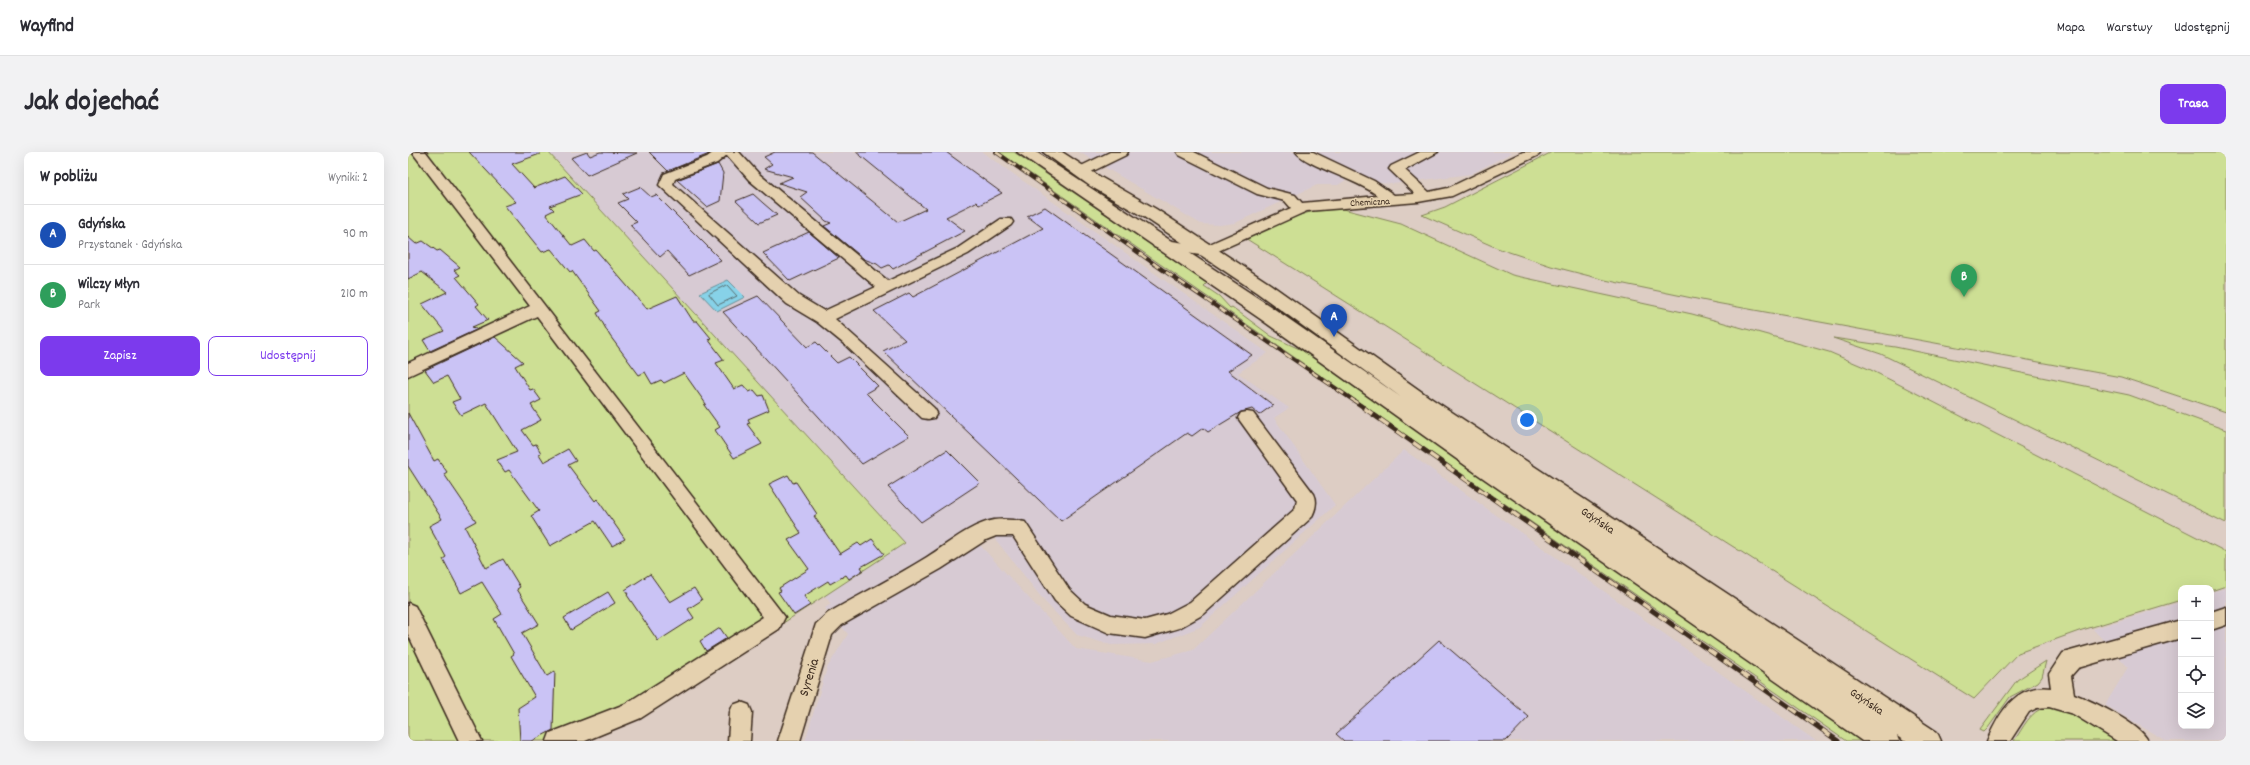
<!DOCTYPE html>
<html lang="pl">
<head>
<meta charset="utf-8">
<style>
	:root { --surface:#fff; --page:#f2f2f3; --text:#2b2b33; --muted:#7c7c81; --line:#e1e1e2; --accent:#7c3aed }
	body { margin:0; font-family:Dekko,sans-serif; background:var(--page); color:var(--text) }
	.controls { position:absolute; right:12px; bottom:12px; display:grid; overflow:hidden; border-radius:8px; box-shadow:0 4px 16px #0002 }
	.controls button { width:36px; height:36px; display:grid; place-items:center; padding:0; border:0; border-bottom:1px solid var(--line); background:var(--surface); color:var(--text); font:20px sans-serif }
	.you { position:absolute; left:1119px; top:268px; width:14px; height:14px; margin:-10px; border:3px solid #fff; border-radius:50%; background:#1a73e8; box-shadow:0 0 0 6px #1a73e833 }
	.badge { display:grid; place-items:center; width:26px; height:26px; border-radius:50%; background:var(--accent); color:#fff; font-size:13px; font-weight:700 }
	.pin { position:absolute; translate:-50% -33px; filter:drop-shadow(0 1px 2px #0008) }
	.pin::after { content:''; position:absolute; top:21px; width:14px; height:12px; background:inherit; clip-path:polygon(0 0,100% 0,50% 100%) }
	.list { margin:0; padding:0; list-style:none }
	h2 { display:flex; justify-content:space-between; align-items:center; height:52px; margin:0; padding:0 16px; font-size:17px }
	h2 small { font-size:13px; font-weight:400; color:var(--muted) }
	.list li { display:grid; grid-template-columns:26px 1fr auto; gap:12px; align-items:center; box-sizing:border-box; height:60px; padding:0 16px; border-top:1px solid var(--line) }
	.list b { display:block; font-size:15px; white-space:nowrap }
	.list p { margin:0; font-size:13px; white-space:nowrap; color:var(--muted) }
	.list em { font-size:13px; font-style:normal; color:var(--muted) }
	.actions { display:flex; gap:8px; padding:12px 16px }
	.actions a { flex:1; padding:9px 0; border:1px solid var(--accent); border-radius:8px; text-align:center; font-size:14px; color:var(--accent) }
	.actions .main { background:var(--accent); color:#fff }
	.icon { flex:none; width:22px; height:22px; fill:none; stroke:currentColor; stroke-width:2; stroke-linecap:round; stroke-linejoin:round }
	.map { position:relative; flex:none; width:1818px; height:589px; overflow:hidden; border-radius:8px }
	header { display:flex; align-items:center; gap:24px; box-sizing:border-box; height:56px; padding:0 20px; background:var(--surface); border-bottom:1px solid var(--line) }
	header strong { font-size:19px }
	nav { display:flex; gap:22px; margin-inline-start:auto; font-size:14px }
	.intro { display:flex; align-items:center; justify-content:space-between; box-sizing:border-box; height:96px; padding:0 24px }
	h1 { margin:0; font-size:28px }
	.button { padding:10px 18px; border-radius:8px; background:var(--accent); color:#fff; font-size:14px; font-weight:700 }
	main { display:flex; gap:24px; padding:0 24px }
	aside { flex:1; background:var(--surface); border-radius:8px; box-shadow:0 4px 16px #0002 }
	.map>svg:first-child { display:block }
</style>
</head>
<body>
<header>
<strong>Wayfind</strong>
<nav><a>Mapa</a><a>Warstwy</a><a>Udostępnij</a></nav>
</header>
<div class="intro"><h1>Jak dojechać</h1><a class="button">Trasa</a></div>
<main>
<aside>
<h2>W pobliżu<small>Wyniki: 2</small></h2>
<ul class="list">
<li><span class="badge" style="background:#1a4fb4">A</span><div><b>Gdyńska</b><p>Przystanek · Gdyńska</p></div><em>90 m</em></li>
<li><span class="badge" style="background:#2e9e5b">B</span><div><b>Wilczy Młyn</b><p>Park</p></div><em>210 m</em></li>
</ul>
<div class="actions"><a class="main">Zapisz</a><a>Udostępnij</a></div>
</aside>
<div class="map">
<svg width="1818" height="589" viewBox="0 0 1818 589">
	<rect width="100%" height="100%" fill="#ddcdc4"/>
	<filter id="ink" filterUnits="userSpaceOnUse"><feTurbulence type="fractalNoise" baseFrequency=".025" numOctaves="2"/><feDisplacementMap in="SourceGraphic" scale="8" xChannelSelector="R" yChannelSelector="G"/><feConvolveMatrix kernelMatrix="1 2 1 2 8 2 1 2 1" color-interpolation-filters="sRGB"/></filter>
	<g filter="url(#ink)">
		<path fill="#d7cad3" d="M 140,0 L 574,0 L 860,201 L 830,221 L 881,256 L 866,266 L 927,353 L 792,475 L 748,492 L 703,493 L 669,483 L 637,450 L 584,383 L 571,392 L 668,497 L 744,509 L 785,498 L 996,298 L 1408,589 L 397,589 L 419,516 L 440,482 L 417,456 L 423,452 L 417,444 L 497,391 Z
			M 671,0 L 1105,0 L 1063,22 L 984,32 L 938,28 L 930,33 L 909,33 L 827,71 L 812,73 L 793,72 Z
			M 1818,436 L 1818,589 L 1758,589 L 1697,553 L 1720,515 L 1685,477 L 1773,450 L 1773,574 L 1803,574 L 1803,440 Z"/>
		<path fill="#cddf94" stroke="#848459" d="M 0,0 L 140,0 L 497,391 L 360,481 L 178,582 L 178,589 L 0,589 Z
			M 591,0 L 606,0 L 799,131 L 796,134 L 811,144 L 822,156 L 824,155 L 863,184 L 896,199 L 1456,589 L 1438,589 Z
			M 1144,0 L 1818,0 L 1818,260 L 1713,225 L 1308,151 L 1197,128 L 1143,114 L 1089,96 L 1014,63 L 1037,55 Z
			M 924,54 L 993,72 L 1104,123 L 1284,162 L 1421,200 L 1463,218 L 1818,400 L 1818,434 L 1803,439 L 1803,436 L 1773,436 L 1773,448 L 1671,479 L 1610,501 L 1566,547 L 837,86 L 881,66 Z
			M 1425,186 L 1487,195 L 1721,243 L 1818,278 L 1818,371 L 1473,202 Z
			M 1638,509 L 1634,525 L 1630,530 L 1602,545 L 1580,576 L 1576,580 L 1572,578 L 1609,528 Z
			M 1638,555 L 1660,559 L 1712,589 L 1606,589 C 1615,576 1622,559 1638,555 Z"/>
		<path fill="#87d2e8" stroke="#698f97" d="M 320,128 L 337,145 L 309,159 L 292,141 Z"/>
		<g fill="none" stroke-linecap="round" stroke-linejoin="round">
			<path stroke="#596d6f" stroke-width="1" d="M 319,133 L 329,144 L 310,153 L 301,142 Z"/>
		</g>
		<path fill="#cac3f5" stroke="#3b2a1e" d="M 61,0 L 131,0 L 132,2 L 104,12 L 126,36 L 157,24 L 174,42 L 142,54 L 146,58 L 138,62 L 164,94 L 177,88 L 186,99 L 188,98 L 239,157 L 269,144 L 285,169 L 289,169 L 303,186 L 300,187 L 316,208 L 308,211 L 326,237 L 335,233 L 341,240 L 346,238 L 351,244 L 355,243 L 361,258 L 340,267 L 342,271 L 339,272 L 354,292 L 326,306 L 307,278 L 312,275 L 296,253 L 298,252 L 276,221 L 256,231 L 253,228 L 244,232 L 237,220 L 231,223 L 202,184 L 189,161 L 193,159 L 164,119 L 162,120 L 143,97 L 134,100 L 97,54 L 108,50 Z
			M 179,0 L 182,4 L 192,0 L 229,1 L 179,23 L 163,6 Z
			M 241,0 L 299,0 L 301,2 L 260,19 Z
			M 367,0 L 404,0 L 490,70 L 518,57 L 448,0 L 538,0 L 594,41 L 571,53 L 568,50 L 538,65 L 557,79 L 485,117 L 481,113 L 474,116 L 469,112 L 456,107 L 416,74 L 423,71 L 418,69 L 392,45 L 399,40 L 371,31 L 385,25 L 356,17 L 364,12 L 356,5 Z
			M 310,12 L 315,21 L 312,49 L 299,55 L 269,28 Z
			M 232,35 L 243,45 L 248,43 L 313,108 L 281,123 L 259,99 L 252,105 L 222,73 L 229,70 L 210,51 L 220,47 L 215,42 Z
			M 345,42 L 355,51 L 369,63 L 351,71 L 328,49 Z
			M 637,55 L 844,203 L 820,219 L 865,253 L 851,263 L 844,257 L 833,260 L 800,280 L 795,276 L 784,284 L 779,281 L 653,369 L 475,199 L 497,188 L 466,159 L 501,141 L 505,145 L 635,76 L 619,64 Z
			M 401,80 L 431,106 L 382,129 L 355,101 Z
			M 0,85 L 8,92 L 15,89 L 29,99 L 32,98 L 52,115 L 46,118 L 52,123 L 48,125 L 71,152 L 68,154 L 80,168 L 64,175 L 70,177 L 22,199 L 15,188 L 36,179 L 14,152 L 39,140 L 14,120 L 0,127 Z
			M 350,144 L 399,195 L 408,190 L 429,211 L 441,205 L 470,234 L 458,241 L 501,284 L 454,312 L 315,160 Z
			M 87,185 L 115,210 L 107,214 L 122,238 L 125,237 L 133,248 L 123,253 L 133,268 L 114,278 L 125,293 L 128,292 L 133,301 L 131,302 L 136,310 L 160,297 L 168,309 L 160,313 L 187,349 L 189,347 L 217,387 L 204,394 L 187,369 L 142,394 L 123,364 L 131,359 L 101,318 L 97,320 L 89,308 L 109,300 L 78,251 L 53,263 L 44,250 L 52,247 L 39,224 L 26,230 L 17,218 Z
			M 0,261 L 26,309 L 30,307 L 39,320 L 36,322 L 68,369 L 57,375 L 78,416 L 95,407 L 112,435 L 109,437 L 131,472 L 114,481 L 139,524 L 147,519 L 145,578 L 124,589 L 112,589 L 110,556 L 127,545 L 103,504 L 106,502 L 86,467 L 94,462 L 74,430 L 53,441 L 35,407 L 38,405 L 21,374 L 34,367 L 0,314 Z
			M 539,298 L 572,331 L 513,370 L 480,335 Z
			M 380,323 L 385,331 L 388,330 L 409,362 L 406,364 L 432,402 L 450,391 L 453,394 L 464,387 L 476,402 L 453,415 L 455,418 L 441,427 L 438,423 L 422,432 L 420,429 L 396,444 L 402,453 L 386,463 L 370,440 L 373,439 L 371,436 L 401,417 L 380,388 L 393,381 L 361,332 Z
			M 242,422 L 262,450 L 286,436 L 294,448 L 280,457 L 286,466 L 250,489 L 219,443 L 220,442 L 217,438 Z
			M 200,440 L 207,451 L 163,478 L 156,466 Z
			M 312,476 L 319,486 L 298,499 L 292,489 Z
			M 1031,488 L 1121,565 L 1098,589 L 936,589 L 928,582 Z"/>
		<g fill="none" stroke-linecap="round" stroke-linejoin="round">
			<defs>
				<path id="minor" d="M 4,0 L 18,0 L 377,465 L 371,477 L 233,566 L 177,589 L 139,589 L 142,581 L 217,552 L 355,465 L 129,164 L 0,224 L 0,211 L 122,154 Z
					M 306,0 L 331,0 L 351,22 L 480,129 L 550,96 L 593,67 L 603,67 L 605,70 L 603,73 L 560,102 L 427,167 L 526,256 L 529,261 L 526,266 L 520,267 L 514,266 L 436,192 L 409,170 L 379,152 L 251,33 L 256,22 L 299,5 ZM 319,3 L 341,28 L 468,135 L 416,159 L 391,144 L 265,32 L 267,27 L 309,11 Z
					M 702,0 L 720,0 L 718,3 L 677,23 L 667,23 L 665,20 L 667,17 Z
					M 769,0 L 786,0 L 859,36 L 887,43 L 894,51 L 970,44 C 951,28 898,14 888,0 L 905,0 L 966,29 L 986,43 L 1007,42 L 981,17 L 983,14 L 1012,0 L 1030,0 L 997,18 L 1021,40 L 1040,36 L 1115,0 L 1133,0 L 1131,3 L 1044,44 L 1010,50 L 899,59 L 799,104 L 751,97 L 746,95 L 744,92 L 746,89 L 751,87 L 797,94 L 883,56 L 877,49 L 849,42 L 771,3 Z
					M 839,260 L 845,261 L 906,342 C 910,350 907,359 903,366 L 796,462 L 771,476 L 737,486 L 701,481 L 663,464 L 647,449 L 605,384 L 588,384 L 578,388 L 533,417 L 434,473 L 424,483 L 392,589 L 370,589 L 408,472 L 420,461 C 453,442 487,425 519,405 C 540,392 561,373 586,368 C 596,367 608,368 617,370 L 661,437 L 677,452 L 703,463 L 737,468 L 759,462 L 782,450 L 887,357 L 889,348 L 830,266 L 833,261 Z
					M 0,451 L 7,454 L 74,589 L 51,589 L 0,482 Z
					M 1818,455 L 1818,473 L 1803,478 L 1803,460 Z
					M 1773,468 L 1773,486 L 1670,516 L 1663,524 L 1666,542 C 1684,549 1733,572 1740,589 L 1709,589 L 1665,562 L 1641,555 L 1629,556 L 1621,560 L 1602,589 L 1579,589 C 1591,561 1608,531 1643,536 L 1641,522 L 1655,501 Z
					M 333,550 L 341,553 L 344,560 L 342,589 L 320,589 L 322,560 L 325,553 Z"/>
				<path id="major" d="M 609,0 L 628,0 L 865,156 L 994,246 L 848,140 L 736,65 L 682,34 L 635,0 L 654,0 L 694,26 L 748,57 L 862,132 L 1021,245 L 1529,580 L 1533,589 L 1496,589 L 1489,584 L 1491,589 L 1454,589 L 1068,321 L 851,166 Z"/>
			</defs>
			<use href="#minor" stroke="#3b2a1e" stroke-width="3"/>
			<use href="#major" stroke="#3b2a1e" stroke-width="3"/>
			<use href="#minor" fill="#e5d1af" fill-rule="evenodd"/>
			<use href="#major" fill="#e5d1af" fill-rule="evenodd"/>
			<defs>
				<path id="rail-far1" d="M 588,0 L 755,118 L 958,257"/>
				<path id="rail" d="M 956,256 L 1430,589"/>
			</defs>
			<use href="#rail-far1" stroke="#3b2a1e" stroke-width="4"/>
			<use href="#rail" stroke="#3b2a1e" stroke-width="5"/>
			<use href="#rail-far1" stroke="#e5d1af" stroke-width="2.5" stroke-dasharray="8" stroke-linecap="butt"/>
			<use href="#rail" stroke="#e5d1af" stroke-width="3.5" stroke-dasharray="10" stroke-linecap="butt"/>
		</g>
	</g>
	<g text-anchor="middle" stroke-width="3" stroke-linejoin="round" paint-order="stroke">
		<g font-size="10" fill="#3b2a1e" stroke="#e5d1af">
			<text transform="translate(962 49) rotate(-3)" y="4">Chemiczna</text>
		</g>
		<g font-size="12" fill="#3b2a1e" stroke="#e5d1af">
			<text transform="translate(1190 368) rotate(34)" y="4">Gdyńska</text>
			<text transform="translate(1459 549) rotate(34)" y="4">Gdyńska</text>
		</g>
		<g font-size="14" fill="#3b2a1e" stroke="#e5d1af">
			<text transform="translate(400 525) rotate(-73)" y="5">Syrenia</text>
		</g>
	</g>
</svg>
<div class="controls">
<button>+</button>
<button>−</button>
<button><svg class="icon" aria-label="locate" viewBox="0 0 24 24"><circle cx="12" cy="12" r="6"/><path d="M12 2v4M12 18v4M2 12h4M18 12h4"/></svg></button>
<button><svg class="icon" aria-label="layers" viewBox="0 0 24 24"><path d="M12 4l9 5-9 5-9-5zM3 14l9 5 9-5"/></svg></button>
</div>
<div class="you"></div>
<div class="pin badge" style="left:926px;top:185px;background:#1a4fb4">A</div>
<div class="pin badge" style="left:1556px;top:145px;background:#2e9e5b">B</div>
</div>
</main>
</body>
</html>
